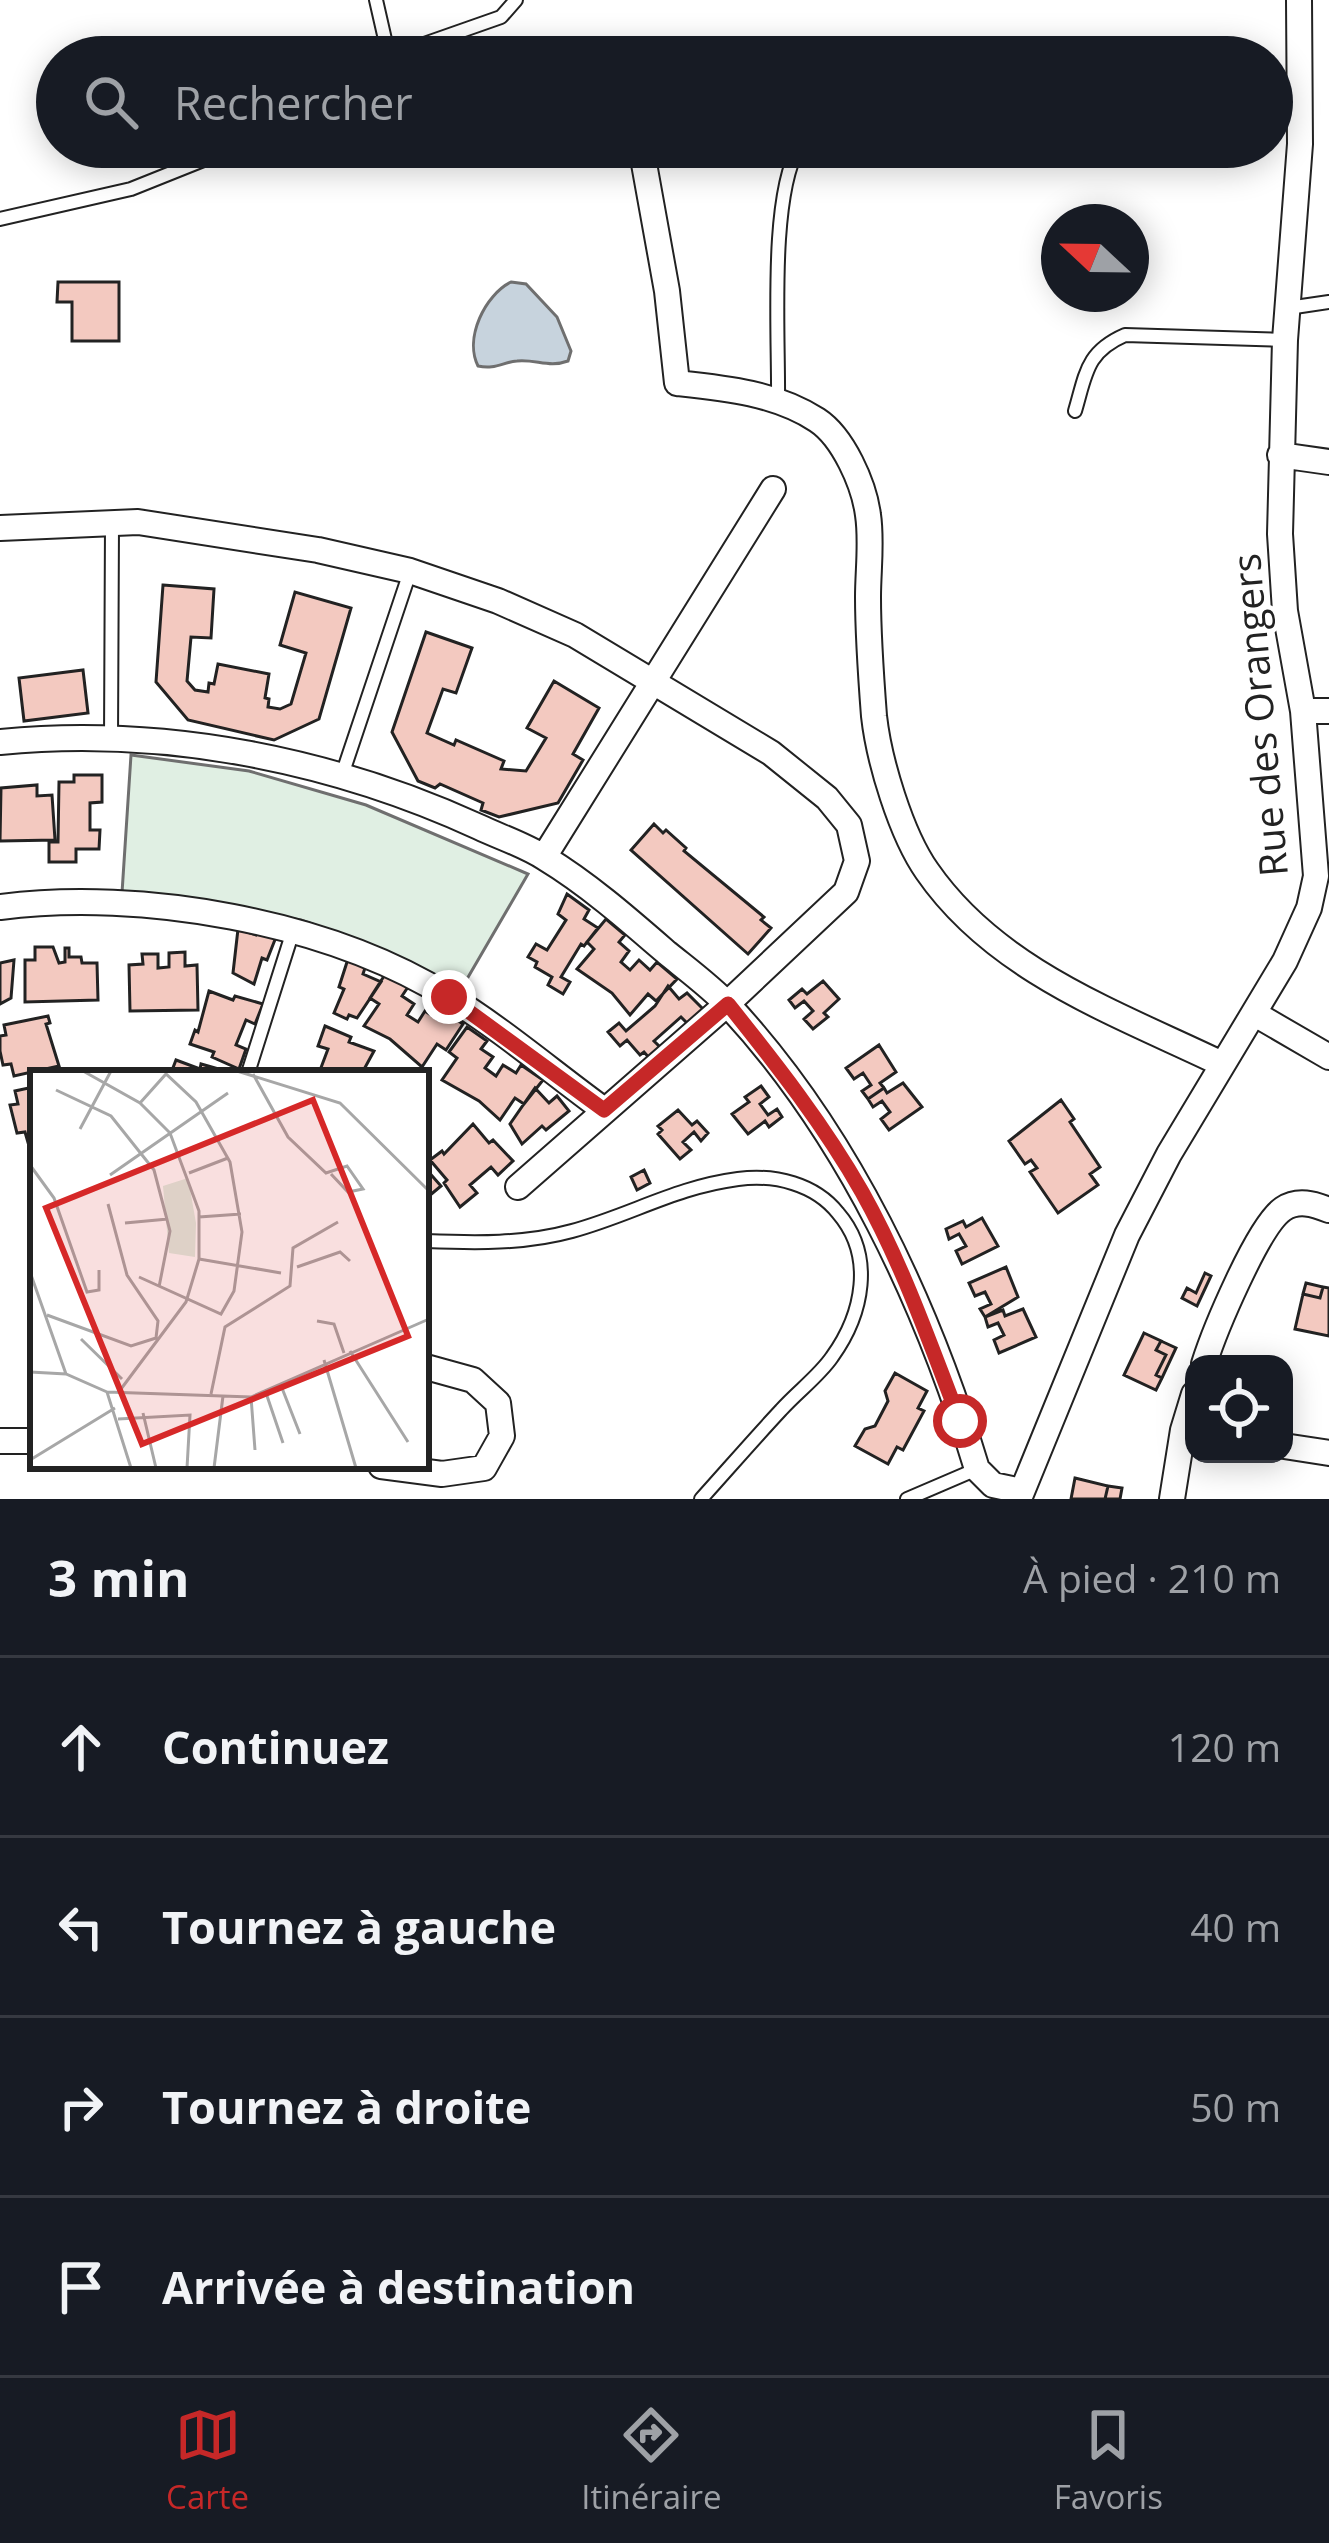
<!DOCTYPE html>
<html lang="fr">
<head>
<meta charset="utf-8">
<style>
	:root { --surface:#171b24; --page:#242831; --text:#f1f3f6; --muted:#9ea1a6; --line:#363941; --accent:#c62828 }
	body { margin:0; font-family:"Open Sans",sans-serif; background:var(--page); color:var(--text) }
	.controls { position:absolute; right:36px; bottom:36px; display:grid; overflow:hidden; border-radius:24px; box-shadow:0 6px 30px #0003 }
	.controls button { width:108px; height:108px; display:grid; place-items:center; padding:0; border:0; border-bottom:3px solid var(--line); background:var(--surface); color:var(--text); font:60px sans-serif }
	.compass { position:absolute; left:1041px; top:204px; width:108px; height:108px; border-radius:50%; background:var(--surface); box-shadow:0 6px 30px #0003; rotate:292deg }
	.stop { position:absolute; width:36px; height:36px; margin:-27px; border:9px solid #c62828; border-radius:50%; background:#fff }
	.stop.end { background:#c62828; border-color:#fff; box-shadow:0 3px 12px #0008 }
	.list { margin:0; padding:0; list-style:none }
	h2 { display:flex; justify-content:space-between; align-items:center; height:156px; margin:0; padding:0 48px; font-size:51px }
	h2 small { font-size:39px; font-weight:400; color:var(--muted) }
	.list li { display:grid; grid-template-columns:78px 1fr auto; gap:36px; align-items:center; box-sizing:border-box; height:180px; padding:0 48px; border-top:3px solid var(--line) }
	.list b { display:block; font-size:45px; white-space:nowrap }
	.list em { font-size:39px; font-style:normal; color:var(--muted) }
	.icon { flex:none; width:66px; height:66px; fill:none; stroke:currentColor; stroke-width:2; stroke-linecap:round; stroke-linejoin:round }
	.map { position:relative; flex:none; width:1329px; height:1499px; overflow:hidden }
	.search { position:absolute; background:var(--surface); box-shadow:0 6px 30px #0003; left:36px; right:36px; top:36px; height:132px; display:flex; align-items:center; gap:30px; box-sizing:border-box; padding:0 42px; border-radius:66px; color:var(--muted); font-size:45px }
	.sheet { height:876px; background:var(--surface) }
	nav { display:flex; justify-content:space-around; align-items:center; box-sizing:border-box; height:168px; border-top:3px solid var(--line); background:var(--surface); font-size:33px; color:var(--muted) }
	nav a { display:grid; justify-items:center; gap:6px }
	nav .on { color:var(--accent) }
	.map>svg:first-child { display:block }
</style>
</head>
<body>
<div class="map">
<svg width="1329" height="1499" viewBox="0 0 1329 1499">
	<rect width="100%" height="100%" fill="#fff"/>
	<path fill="#e0efe3" stroke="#6f6f6f" stroke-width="3" d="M 131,755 L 249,771 L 366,805 L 528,874 L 460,991 L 368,944 L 301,920 L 122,893 Z"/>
	<path fill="#c7d3dd" stroke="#6f6f6f" stroke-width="3" d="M 511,282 L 526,284 L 557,317 L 571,351 L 568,361 C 549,368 536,359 517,361 C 503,362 495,370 478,366 C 464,338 485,295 511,282 Z"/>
	<path fill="#f3c9c0" stroke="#222" stroke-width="3" d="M 58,282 L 119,282 L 119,341 L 72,341 L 72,302 L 57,302 Z
		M 163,585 L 214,589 L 211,638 L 191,637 L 187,681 L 195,690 L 208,692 L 209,683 L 214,684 L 218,664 L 269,674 L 265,698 L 269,699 L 268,707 L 280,709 L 291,704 L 306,653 L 280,645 L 295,592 L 351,608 L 319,719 L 274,740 L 188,720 L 156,682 Z
		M 426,632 L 472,648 L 456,693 L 443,689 L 427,733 L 454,745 L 456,740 L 504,761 L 501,769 L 526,771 L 546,738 L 527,728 L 554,681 L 599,708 L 573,754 L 583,760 L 558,803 L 499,817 L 481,810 L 483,803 L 440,784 L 435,788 L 418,781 L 392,732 Z
		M 83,670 L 88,713 L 24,721 L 19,678 Z
		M 74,775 L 102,775 L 102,802 L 90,803 L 90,830 L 100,830 L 99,849 L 76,849 L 76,862 L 49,862 L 49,842 L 58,842 L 59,782 L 74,782 Z
		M 37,785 L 37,796 L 52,795 L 55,840 L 0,841 L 1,788 Z
		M 654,824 L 663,833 L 666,830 L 686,848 L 684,851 L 764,917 L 761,920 L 771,928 L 748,954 L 631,850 Z
		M 567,894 L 589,910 L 584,919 L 598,928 L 584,946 L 581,944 L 561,977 L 570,982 L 563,994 L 548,985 L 552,977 L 535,967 L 537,962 L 528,957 L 536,944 L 547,950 L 566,920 L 558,914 Z
		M 606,919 L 625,935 L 619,942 L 629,951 L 621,962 L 630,970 L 639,960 L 650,970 L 657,962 L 677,979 L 656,1001 L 648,994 L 630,1015 L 612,993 L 577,969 L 594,949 L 587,942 Z
		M 260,926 L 278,932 L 267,960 L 262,958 L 254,984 L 233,973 L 238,929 L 256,935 Z
		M 35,947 L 53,947 L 59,963 L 65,962 L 65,948 L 69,948 L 69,957 L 81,957 L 82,963 L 97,963 L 98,1000 L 25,1002 L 25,960 L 35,960 Z
		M 185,952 L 185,966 L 197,965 L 198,1010 L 130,1011 L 129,965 L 143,964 L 142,954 L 158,954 L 158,968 L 169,967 L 169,953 Z
		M 348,959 L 366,965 L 363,974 L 381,982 L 357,1018 L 349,1015 L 347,1019 L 334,1013 L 344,989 L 339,987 Z
		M 14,960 L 11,998 L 0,1004 L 0,963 Z
		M 386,973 L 408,987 L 402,996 L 414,1004 L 407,1015 L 418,1022 L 425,1011 L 437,1019 L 443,1011 L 463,1024 L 446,1050 L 437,1044 L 422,1067 L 390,1039 L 364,1026 L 379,1004 L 370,998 Z
		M 823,981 L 839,999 L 824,1013 L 828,1017 L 813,1029 L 804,1019 L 813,1011 L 804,1001 L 795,1008 L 789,1000 L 802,989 L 807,994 Z
		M 668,986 L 679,999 L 687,993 L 706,1012 L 688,1024 L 681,1017 L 654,1041 L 663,1050 L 651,1060 L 644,1052 L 640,1055 L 627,1040 L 620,1046 L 608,1032 L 619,1023 L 626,1031 L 655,1006 Z
		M 209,991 L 233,1000 L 235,996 L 263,1004 L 255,1024 L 246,1020 L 236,1045 L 246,1049 L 239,1069 L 212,1057 L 214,1052 L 190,1044 L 195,1030 L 198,1032 Z
		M 48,1016 L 50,1023 L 46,1024 L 59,1066 L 14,1076 L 11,1064 L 3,1065 L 0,1051 L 0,1036 L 6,1035 L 4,1025 Z
		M 325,1026 L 351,1037 L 349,1042 L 374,1051 L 362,1073 L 319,1073 L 328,1049 L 318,1046 Z
		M 467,1027 L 487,1041 L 481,1049 L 493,1057 L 485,1068 L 496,1076 L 503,1065 L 516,1073 L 521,1065 L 543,1080 L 524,1104 L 515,1098 L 500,1120 L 479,1101 L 442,1080 L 457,1058 L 449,1052 Z
		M 879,1045 L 896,1072 L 880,1083 L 884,1088 L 868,1099 L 862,1091 L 871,1085 L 863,1073 L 854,1079 L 846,1068 Z
		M 176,1060 L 200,1069 L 201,1064 L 229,1072 L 171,1073 Z
		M 903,1083 L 922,1107 L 889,1130 L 881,1119 L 890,1112 L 882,1101 L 873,1107 L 868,1099 L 884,1088 L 887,1093 Z
		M 761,1086 L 769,1097 L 760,1104 L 768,1115 L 777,1109 L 782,1117 L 769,1127 L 765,1121 L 748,1134 L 732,1114 L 749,1102 L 745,1097 Z
		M 33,1087 L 33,1145 L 29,1146 L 25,1132 L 17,1133 L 10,1105 L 18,1104 L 15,1091 Z
		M 535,1088 L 549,1103 L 557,1096 L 569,1111 L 546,1130 L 542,1126 L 522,1144 L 510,1124 Z
		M 1061,1100 L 1074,1119 L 1070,1122 L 1100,1167 L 1090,1174 L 1098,1185 L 1058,1213 L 1030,1172 L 1037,1168 L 1031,1160 L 1025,1164 L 1009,1141 Z
		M 678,1110 L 692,1125 L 697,1121 L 708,1133 L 701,1141 L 694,1132 L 683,1142 L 691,1150 L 680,1159 L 658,1134 L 662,1130 L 658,1126 Z
		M 473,1124 L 489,1143 L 493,1140 L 513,1161 L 498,1175 L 491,1167 L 470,1185 L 477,1193 L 460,1207 L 444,1183 L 447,1180 L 430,1160 L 442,1151 L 444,1154 Z
		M 426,1169 L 441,1186 L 429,1196 L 426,1192 Z
		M 644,1170 L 650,1183 L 637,1190 L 631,1177 Z
		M 982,1218 L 998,1246 L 962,1264 L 956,1251 L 966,1246 L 959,1234 L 949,1239 L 946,1229 L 963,1221 L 966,1227 Z
		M 1006,1267 L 1018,1297 L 985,1317 L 980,1309 L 991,1304 L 985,1292 L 975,1296 L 969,1283 Z
		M 1205,1273 L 1211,1276 L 1197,1306 L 1182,1298 L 1187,1288 L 1196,1293 Z
		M 1306,1283 L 1323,1287 L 1320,1298 L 1303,1294 Z
		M 1323,1287 L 1329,1288 L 1329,1336 L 1295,1329 L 1303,1294 L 1320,1298 Z
		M 1023,1309 L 1036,1337 L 999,1353 L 994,1340 L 1004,1335 L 998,1323 L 988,1327 L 985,1317 L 1003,1310 L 1005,1316 Z
		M 1144,1333 L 1161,1341 L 1156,1350 L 1166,1355 L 1156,1375 L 1162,1378 L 1156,1390 L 1124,1375 Z
		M 1161,1341 L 1176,1348 L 1162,1378 L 1156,1375 L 1166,1355 L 1156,1350 Z
		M 895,1373 L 927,1391 L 918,1408 L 924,1411 L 903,1450 L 897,1447 L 888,1464 L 855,1446 L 865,1429 L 875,1426 L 888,1401 L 885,1391 Z
		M 1075,1478 L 1108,1486 L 1105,1499 L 1071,1499 Z
		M 1108,1486 L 1122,1488 L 1120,1499 L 1105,1499 Z"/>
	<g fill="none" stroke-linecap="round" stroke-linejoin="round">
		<defs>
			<path id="lane" d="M 376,0 L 389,57
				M 390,56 L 501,17 L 516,0
				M 0,219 L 131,189 L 236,147
				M 1288,308 L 1329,302
				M 778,401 C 779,336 769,198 799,147
				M 1075,411 C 1086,374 1086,352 1125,335 L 1285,340
				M 111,739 L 112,524
				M 342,775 L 410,572
				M 248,1073 L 293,931
				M 426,1241 C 475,1243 525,1244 572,1231 C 631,1215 676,1187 738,1179 C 775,1174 815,1184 838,1213 C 875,1256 863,1314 832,1357 C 819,1376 797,1392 781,1410 C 754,1439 728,1469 701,1499
				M 907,1499 L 977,1469"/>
			<path id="street" d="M 641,147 L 667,291 L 677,383 C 724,388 776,393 817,420 C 843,437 864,484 868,515 C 872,541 868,571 868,597 C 868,637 871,677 874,716 C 879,761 901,834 927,871 C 996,971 1116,1013 1222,1064
				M 1280,455 L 1329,462
				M 0,528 L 138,522 L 318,550 L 410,571 L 498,601 L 575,635 L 771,753 L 827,798 L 849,825 L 857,861 L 846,892 L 727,1004 L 518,1187
				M 1303,711 L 1329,711
				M 0,742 C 162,726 331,759 479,827 C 500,837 525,845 545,858 C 588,884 629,920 667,953 C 688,970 711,987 729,1006 C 848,1134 927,1304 977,1469 L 993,1485 L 1021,1491
				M 544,857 L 773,489
				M 0,907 C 142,889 327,921 449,997 C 503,1030 553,1073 604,1110
				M 1255,1014 L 1329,1057
				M 1204,1364 C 1214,1332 1258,1226 1283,1209 C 1298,1199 1314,1204 1329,1210
				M 0,1441 L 33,1441
				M 1284,1446 L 1329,1453
				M 381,1466 L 442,1474 L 484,1468 L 502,1436 L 498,1403 L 473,1380 L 426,1367
				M 1019,1499 L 1127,1235 L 1169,1154 L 1285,961 L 1309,908 L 1316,876 L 1303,711 L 1285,611 L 1280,534 L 1285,340 L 1300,144 L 1299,0
				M 1172,1499 L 1183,1430 L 1194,1394"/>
		</defs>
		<use href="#lane" stroke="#222" stroke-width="16"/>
		<use href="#street" stroke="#222" stroke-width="28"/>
		<use href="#lane" stroke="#fff" stroke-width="12"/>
		<use href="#street" stroke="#fff" stroke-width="24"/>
	</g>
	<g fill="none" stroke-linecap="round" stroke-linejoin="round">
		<path stroke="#c62828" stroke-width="15" d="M 449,997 L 604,1110 L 728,1004 C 776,1064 824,1125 862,1192 C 903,1265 930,1344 960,1421"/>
	</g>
	<g text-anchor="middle" stroke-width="9" stroke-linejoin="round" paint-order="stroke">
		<g font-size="39" fill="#222" stroke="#fff">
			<text transform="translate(1260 715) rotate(-95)" y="14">Rue des Orangers</text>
		</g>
	</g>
	<g transform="translate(30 1070)">
		<rect width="399" height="399" fill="#fff"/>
		<path d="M 158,108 L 166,153 L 165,187 L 139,183 L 133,116 Z" fill="#e0efe3"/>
		<path fill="none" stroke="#a7a7a7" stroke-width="3" d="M 53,1 L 110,33 L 140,63 L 169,141 L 169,189 L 156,232 L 91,319M 207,1 L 310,33 L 399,121M 223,4 L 258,67 L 296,103 L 317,96 L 333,119 L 318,122 L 301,104M 26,20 L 81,46 L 124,100 L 140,161 L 129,217M 50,59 L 81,1M 0,95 L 24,128 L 57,222 L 69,220 L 69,200M 159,103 L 198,88M 80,105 L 198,23M 169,147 L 211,144M 95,153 L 138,149M 169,189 L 251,203M 267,197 L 310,182 L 320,191M 0,202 L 36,304M 109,207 L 191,244 L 204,221 L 212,162 L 200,92 L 166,32 L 136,4 L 110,33M 17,245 L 101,276 L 126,268 L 128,251 L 97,205 L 78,134M 287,251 L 304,254 L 314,283M 51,269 L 92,309M 320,281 L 378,372M 294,290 L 326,398M 0,302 L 36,304 L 77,322 L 101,398M 250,313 L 270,364M 235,320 L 253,373M 77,322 L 221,327 L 399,249M 181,324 L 195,257 L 260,216 L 263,178 L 308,152M 221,327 L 225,380M 113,343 L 126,398M 88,349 L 160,345 L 157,398M 0,390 L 85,338M 184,398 L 193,326"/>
		<path fill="#d62828" fill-opacity="0.15" stroke="#d62828" stroke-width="6" d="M 283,30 L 378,266 L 112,374 L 16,138 Z"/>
		<rect width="399" height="399" fill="none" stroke="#222" stroke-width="6"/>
	</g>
</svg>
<div class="controls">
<button><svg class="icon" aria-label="locate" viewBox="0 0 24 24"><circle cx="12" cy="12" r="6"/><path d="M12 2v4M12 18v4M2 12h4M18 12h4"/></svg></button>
</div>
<svg class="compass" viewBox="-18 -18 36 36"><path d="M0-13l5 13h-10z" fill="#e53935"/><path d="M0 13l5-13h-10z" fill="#9ea1a6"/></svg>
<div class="stop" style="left:960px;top:1421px"></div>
<div class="stop end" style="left:449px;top:997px"></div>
<div class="search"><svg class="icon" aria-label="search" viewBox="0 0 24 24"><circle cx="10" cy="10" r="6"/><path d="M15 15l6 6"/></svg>Rechercher</div>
</div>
<section class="sheet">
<h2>3 min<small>À pied · 210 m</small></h2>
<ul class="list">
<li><svg class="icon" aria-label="ahead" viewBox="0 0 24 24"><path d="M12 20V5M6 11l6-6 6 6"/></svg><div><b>Continuez</b></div><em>120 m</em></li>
<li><svg class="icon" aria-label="left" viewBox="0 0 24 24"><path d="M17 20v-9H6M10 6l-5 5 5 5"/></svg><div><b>Tournez à gauche</b></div><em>40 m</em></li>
<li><svg class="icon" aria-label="right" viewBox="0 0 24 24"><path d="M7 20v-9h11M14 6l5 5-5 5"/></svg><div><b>Tournez à droite</b></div><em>50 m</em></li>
<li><svg class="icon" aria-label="arrive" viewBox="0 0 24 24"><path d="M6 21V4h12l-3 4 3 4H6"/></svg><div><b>Arrivée à destination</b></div></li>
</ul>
</section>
<nav>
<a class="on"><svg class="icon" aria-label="map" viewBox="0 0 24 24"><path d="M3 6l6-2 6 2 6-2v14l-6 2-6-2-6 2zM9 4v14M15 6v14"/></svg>Carte</a>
<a><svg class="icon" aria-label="directions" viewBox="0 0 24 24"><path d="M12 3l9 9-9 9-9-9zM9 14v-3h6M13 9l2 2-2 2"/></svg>Itinéraire</a>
<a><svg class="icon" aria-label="saved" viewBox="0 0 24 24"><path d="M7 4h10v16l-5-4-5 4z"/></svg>Favoris</a>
</nav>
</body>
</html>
